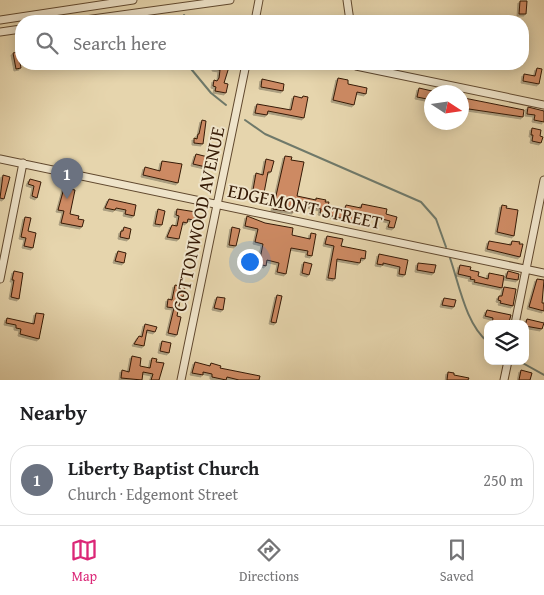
<!DOCTYPE html>
<html lang="en">
<head>
<meta charset="utf-8">
<style>
	:root { --surface:#fff; --page:#f2f2f2; --text:#202124; --muted:#757577; --line:#e0e0e0; --accent:#db2777 }
	body { margin:0; font-family:"Gentium Book Plus",serif; background:var(--page); color:var(--text) }
	.controls { position:absolute; right:15px; bottom:15px; display:grid; overflow:hidden; border-radius:10px; box-shadow:0 2px 12px #0003 }
	.controls button { width:45px; height:45px; display:grid; place-items:center; padding:0; border:0; border-bottom:1px solid var(--line); background:var(--surface); color:var(--text); font:25px sans-serif }
	.compass { position:absolute; left:424px; top:85px; width:45px; height:45px; border-radius:50%; background:var(--surface); box-shadow:0 2px 12px #0003; rotate:102deg }
	.you { position:absolute; left:249px; top:261px; width:18px; height:18px; margin:-12px; border:4px solid #fff; border-radius:50%; background:#1a73e8; box-shadow:0 0 0 8px #1a73e833 }
	.badge { display:grid; place-items:center; width:32px; height:32px; border-radius:50%; background:var(--accent); color:#fff; font-size:16px; font-weight:700 }
	.pin { position:absolute; translate:-50% -41px; filter:drop-shadow(0 1px 2px #0008) }
	.pin::after { content:''; position:absolute; top:26px; width:18px; height:15px; background:inherit; clip-path:polygon(0 0,100% 0,50% 100%) }
	.list { margin:0; padding:0; list-style:none }
	h2 { display:flex; justify-content:space-between; align-items:center; height:65px; margin:0; padding:0 20px; font-size:21px }
	h2 small { font-size:16px; font-weight:400; color:var(--muted) }
	.list li { display:grid; grid-template-columns:32px 1fr auto; gap:15px; align-items:center; box-sizing:border-box; height:70px; margin:0 10px 10px; padding:0 10px; border:1px solid var(--line); border-radius:20px }
	.list b { display:block; font-size:19px; white-space:nowrap }
	.list p { margin:0; font-size:16px; white-space:nowrap; color:var(--muted) }
	.list em { font-size:16px; font-style:normal; color:var(--muted) }
	.icon { flex:none; width:28px; height:28px; fill:none; stroke:currentColor; stroke-width:2; stroke-linecap:round; stroke-linejoin:round }
	.map { position:relative; flex:none; width:544px; height:380px; overflow:hidden }
	.search { position:absolute; background:var(--surface); box-shadow:0 2px 12px #0003; left:15px; right:15px; top:15px; height:55px; display:flex; align-items:center; gap:12px; box-sizing:border-box; padding:0 18px; border-radius:20px; color:var(--muted); font-size:19px }
	.sheet { height:145px; background:var(--surface) }
	nav { display:flex; justify-content:space-around; align-items:center; box-sizing:border-box; height:70px; border-top:1px solid var(--line); background:var(--surface); font-size:14px; color:var(--muted) }
	nav a { display:grid; justify-items:center; gap:2px }
	nav .on { color:var(--accent) }
	.map>svg:first-child { display:block }
</style>
</head>
<body>
<div class="map">
<svg width="544" height="380" viewBox="0 0 544 380">
	<defs>
		<filter id="shadow"><feDropShadow dx="-2" dy="2" stdDeviation="0" flood-color="#0004"/></filter>
	</defs>
	<rect width="100%" height="100%" fill="#e6d5ad"/>
	<filter id="stains"><feTurbulence type="fractalNoise" baseFrequency=".004" numOctaves="4"/><feColorMatrix values="0 0 0 0 .2 0 0 0 0 .09 0 0 0 0 .02 0 0 0 .5 -.17"/></filter>
	<radialGradient id="worn" r=".72"><stop offset=".6" stop-color="#630" stop-opacity="0"/><stop offset="1" stop-color="#630" stop-opacity=".3"/></radialGradient>
	<g fill="none" stroke-linecap="round" stroke-linejoin="round">
		<path stroke="#6f796a" stroke-width="2" d="M 184,15 L 189,21
			M 187,64 L 211,93 L 226,105
			M 245,120 L 265,134 L 421,202 L 436,219 L 446,247
			M 450,258 C 459,284 466,325 488,342
			M 519,361 L 544,375"/>
	</g>
	<path fill="#cd8a64" stroke="#351a05" filter="url(#shadow)" d="M 520,1 L 527,1 L 526,14 L 519,14 Z
		M 18,52 L 21,68 L 16,69 L 13,53 Z
		M 215,64 L 229,67 L 224,83 L 228,84 L 226,93 L 215,91 L 216,87 L 213,86 L 214,80 L 217,81 L 219,78 L 220,70 L 214,69 Z
		M 537,68 L 542,69 L 539,84 L 523,81 L 524,74 L 535,76 Z
		M 338,78 L 348,80 L 348,84 L 367,88 L 366,94 L 357,92 L 354,105 L 333,100 Z
		M 262,79 L 284,84 L 283,91 L 261,87 Z
		M 419,88 L 432,91 L 432,100 L 417,97 Z
		M 294,96 L 302,98 L 303,96 L 308,97 L 304,118 L 268,111 L 267,115 L 255,113 L 257,104 L 291,110 Z
		M 464,98 L 524,110 L 523,117 L 462,108 Z
		M 528,107 L 544,111 L 544,122 L 534,120 L 535,115 L 527,114 Z
		M 202,120 L 206,121 L 203,144 L 194,143 L 194,138 L 197,139 L 198,134 L 199,134 Z
		M 532,128 L 541,130 L 540,136 L 543,137 L 541,143 L 532,141 L 533,135 L 531,135 Z
		M 196,154 L 208,157 L 206,167 L 193,164 Z
		M 285,156 L 292,157 L 291,160 L 304,162 L 297,196 L 316,200 L 316,198 L 326,200 L 325,202 L 329,202 L 328,206 L 345,209 L 346,205 L 361,208 L 362,204 L 387,209 L 386,214 L 397,217 L 394,228 L 388,227 L 390,221 L 358,213 L 356,222 L 320,213 L 321,209 L 296,203 L 294,212 L 273,209 Z
		M 266,159 L 274,161 L 271,172 L 268,172 L 264,193 L 253,190 L 256,173 L 263,175 Z
		M 162,161 L 182,164 L 178,183 L 143,175 L 145,167 L 160,171 Z
		M 3,175 L 10,177 L 4,199 L 0,198 Z
		M 30,179 L 41,182 L 37,198 L 32,196 L 34,186 L 28,184 Z
		M 64,188 L 75,190 L 70,214 L 79,216 L 78,219 L 84,220 L 82,227 L 61,223 L 64,211 L 58,210 Z
		M 109,199 L 136,205 L 134,216 L 125,214 L 126,210 L 116,208 L 115,210 L 105,208 Z
		M 502,205 L 507,206 L 506,208 L 518,210 L 514,236 L 497,232 Z
		M 158,209 L 165,211 L 162,225 L 155,224 Z
		M 177,209 L 196,212 L 194,220 L 188,219 L 187,223 L 183,222 L 179,239 L 167,237 L 172,225 L 177,226 L 179,216 L 176,215 Z
		M 247,216 L 265,223 L 293,228 L 292,235 L 310,239 L 311,233 L 316,234 L 312,256 L 307,255 L 308,251 L 291,248 L 286,274 L 277,272 L 279,263 L 267,260 L 266,266 L 259,264 L 263,244 L 255,242 L 258,229 L 245,226 Z
		M 25,217 L 31,218 L 28,231 L 36,233 L 33,248 L 24,246 L 26,238 L 21,237 Z
		M 124,227 L 131,229 L 129,239 L 120,237 L 121,231 L 123,231 Z
		M 232,227 L 240,229 L 236,246 L 229,245 Z
		M 327,236 L 343,239 L 341,246 L 366,251 L 365,259 L 361,258 L 360,263 L 337,259 L 335,279 L 328,278 L 334,246 L 325,244 Z
		M 489,241 L 511,245 L 512,241 L 520,242 L 519,244 L 523,244 L 520,257 L 487,249 Z
		M 118,251 L 126,253 L 124,263 L 115,261 Z
		M 379,254 L 408,260 L 405,275 L 399,274 L 400,267 L 383,263 L 383,265 L 377,264 Z
		M 304,262 L 312,264 L 309,275 L 302,273 Z
		M 418,263 L 436,265 L 434,273 L 417,270 Z
		M 460,265 L 471,267 L 470,270 L 479,272 L 478,276 L 488,279 L 489,273 L 504,276 L 502,288 L 474,282 L 475,280 L 470,279 L 471,277 L 458,274 Z
		M 14,271 L 23,273 L 19,299 L 11,297 L 14,280 L 12,280 Z
		M 508,271 L 519,274 L 518,280 L 506,278 Z
		M 537,279 L 544,280 L 542,303 L 544,303 L 544,311 L 529,307 Z
		M 175,285 L 185,287 L 183,297 L 181,296 L 177,316 L 181,317 L 177,335 L 168,333 L 174,308 L 167,307 L 168,299 L 172,300 Z
		M 504,287 L 516,289 L 513,306 L 500,303 L 501,301 L 498,300 L 499,296 L 502,296 Z
		M 277,295 L 282,296 L 276,323 L 271,322 Z
		M 217,297 L 225,298 L 223,310 L 214,308 Z
		M 444,298 L 456,300 L 454,307 L 442,305 Z
		M 487,310 L 511,315 L 509,322 L 504,321 L 504,324 L 492,324 L 493,318 L 485,316 Z
		M 36,313 L 44,314 L 39,339 L 20,334 L 21,329 L 16,328 L 16,325 L 6,323 L 7,318 L 34,324 Z
		M 527,319 L 544,323 L 542,329 L 525,326 Z
		M 145,324 L 157,327 L 155,332 L 147,330 L 144,346 L 134,344 L 139,336 L 142,337 Z
		M 162,341 L 171,343 L 169,353 L 160,351 Z
		M 132,356 L 141,358 L 140,366 L 150,368 L 152,358 L 157,359 L 156,362 L 164,363 L 159,380 L 151,380 L 153,374 L 143,372 L 142,380 L 121,378 L 122,370 L 129,372 Z
		M 195,362 L 210,366 L 211,363 L 221,366 L 220,368 L 260,376 L 259,380 L 239,380 L 227,377 L 226,380 L 212,377 L 212,374 L 203,372 L 203,375 L 192,373 Z
		M 521,370 L 532,373 L 530,380 L 519,380 Z
		M 448,372 L 454,373 L 454,375 L 469,378 L 468,380 L 447,380 Z"/>
	<g fill="none" stroke-linecap="round" stroke-linejoin="round">
		<defs>
			<path id="minor" d="M 347,0 L 350,21
				M 0,20 L 133,0
				M 78,21 L 230,0
				M 255,21 L 259,0
				M 0,32 L 21,29
				M 355,64 L 356,66 L 544,105
				M 0,159 L 544,273
				M 0,279 L 23,163
				M 515,324 L 544,180
				M 181,380 L 246,64
				M 504,380 L 508,361"/>
		</defs>
		<use href="#minor" stroke="#61492f" stroke-width="9"/>
		<use href="#minor" stroke="#efe4ca" stroke-width="7"/>
	</g>
	<g text-anchor="middle" stroke-width="4" stroke-linejoin="round" paint-order="stroke">
		<g font-size="19" fill="#351a05" stroke="#efe4ca">
			<text transform="translate(305 206) rotate(12)" y="7">EDGEMONT STREET</text>
			<text transform="translate(198 219) rotate(-78)" y="7">COTTONWOOD AVENUE</text>
		</g>
	</g>
	<rect width="100%" height="100%" filter="url(#stains)"/>
	<rect width="100%" height="100%" fill="url(#worn)"/>
</svg>
<div class="controls">
<button><svg class="icon" aria-label="layers" viewBox="0 0 24 24"><path d="M12 4l9 5-9 5-9-5zM3 14l9 5 9-5"/></svg></button>
</div>
<svg class="compass" viewBox="-18 -18 36 36"><path d="M0-13l5 13h-10z" fill="#e53935"/><path d="M0 13l5-13h-10z" fill="#757577"/></svg>
<div class="you"></div>
<div class="pin badge" style="left:67px;top:199px;background:#6b7280">1</div>
<div class="search"><svg class="icon" aria-label="search" viewBox="0 0 24 24"><circle cx="10" cy="10" r="6"/><path d="M15 15l6 6"/></svg>Search here</div>
</div>
<section class="sheet">
<h2>Nearby<small></small></h2>
<ul class="list">
<li><span class="badge" style="background:#6b7280">1</span><div><b>Liberty Baptist Church</b><p>Church · Edgemont Street</p></div><em>250 m</em></li>
</ul>
</section>
<nav>
<a class="on"><svg class="icon" aria-label="map" viewBox="0 0 24 24"><path d="M3 6l6-2 6 2 6-2v14l-6 2-6-2-6 2zM9 4v14M15 6v14"/></svg>Map</a>
<a><svg class="icon" aria-label="directions" viewBox="0 0 24 24"><path d="M12 3l9 9-9 9-9-9zM9 14v-3h6M13 9l2 2-2 2"/></svg>Directions</a>
<a><svg class="icon" aria-label="saved" viewBox="0 0 24 24"><path d="M7 4h10v16l-5-4-5 4z"/></svg>Saved</a>
</nav>
</body>
</html>
